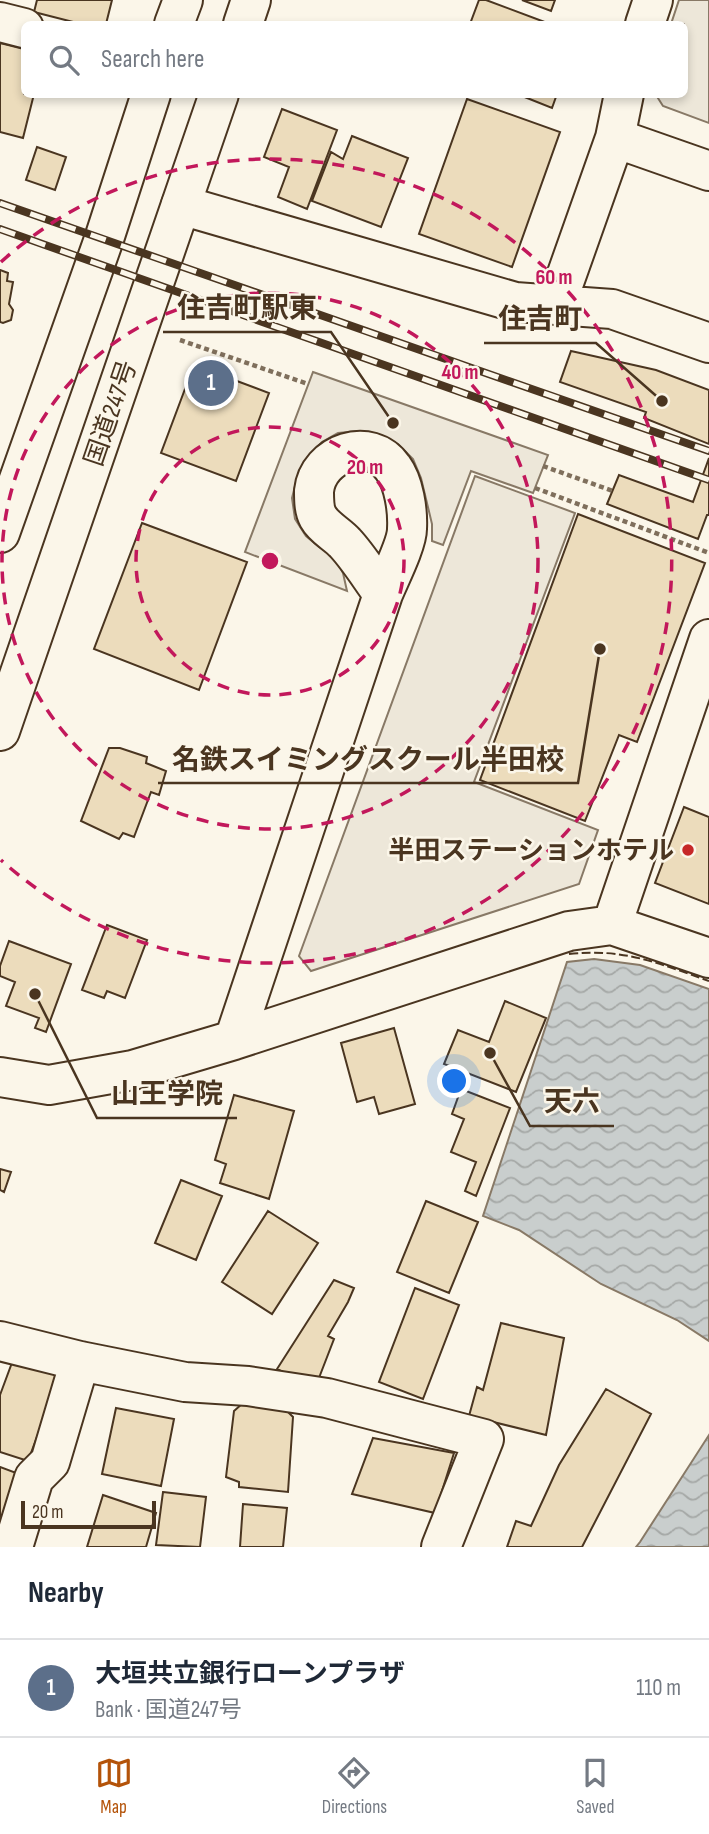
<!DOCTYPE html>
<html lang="en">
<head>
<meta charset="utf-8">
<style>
	:root { --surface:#fff; --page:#f6f6f7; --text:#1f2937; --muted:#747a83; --line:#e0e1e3; --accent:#b45309 }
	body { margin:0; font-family:"Sofia Sans Condensed","Noto Sans JP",sans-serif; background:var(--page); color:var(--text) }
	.scale { position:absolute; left:21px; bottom:18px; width:135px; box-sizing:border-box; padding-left:7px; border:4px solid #4a3520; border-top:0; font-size:19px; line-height:24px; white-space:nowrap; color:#4a3520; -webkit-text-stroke:5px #fbf6e9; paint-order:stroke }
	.you { position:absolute; left:455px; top:1082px; width:24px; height:24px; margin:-18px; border:5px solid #fff; border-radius:50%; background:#1a73e8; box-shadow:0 0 0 10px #1a73e833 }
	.badge { display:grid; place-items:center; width:46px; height:46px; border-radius:50%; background:var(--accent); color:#fff; font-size:23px; font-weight:700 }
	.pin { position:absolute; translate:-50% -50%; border:4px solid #fff; box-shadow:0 2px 7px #0006 }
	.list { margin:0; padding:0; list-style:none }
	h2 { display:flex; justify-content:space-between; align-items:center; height:91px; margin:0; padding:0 28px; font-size:30px }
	h2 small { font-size:23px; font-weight:400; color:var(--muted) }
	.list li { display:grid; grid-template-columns:46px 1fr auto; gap:21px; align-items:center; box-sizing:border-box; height:98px; padding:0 28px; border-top:2px solid var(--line) }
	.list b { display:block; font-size:26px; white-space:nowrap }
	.list p { margin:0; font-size:23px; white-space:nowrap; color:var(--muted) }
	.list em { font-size:23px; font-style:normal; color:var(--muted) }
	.icon { flex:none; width:38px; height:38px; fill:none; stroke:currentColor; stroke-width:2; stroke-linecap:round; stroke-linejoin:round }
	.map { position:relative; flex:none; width:709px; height:1547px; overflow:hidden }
	.search { position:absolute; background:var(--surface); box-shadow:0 4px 10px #0003; left:21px; right:21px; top:21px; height:77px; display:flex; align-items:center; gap:18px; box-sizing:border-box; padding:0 24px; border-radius:10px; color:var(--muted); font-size:26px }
	.sheet { height:189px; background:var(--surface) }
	nav { display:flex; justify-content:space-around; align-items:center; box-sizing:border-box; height:98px; border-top:2px solid var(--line); background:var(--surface); font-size:19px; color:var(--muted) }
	nav a { display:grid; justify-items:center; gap:4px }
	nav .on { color:var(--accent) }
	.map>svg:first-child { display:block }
</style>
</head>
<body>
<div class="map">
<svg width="709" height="1547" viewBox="0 0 709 1547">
	<defs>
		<pattern id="water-waves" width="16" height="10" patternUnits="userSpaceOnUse" patternTransform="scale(1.75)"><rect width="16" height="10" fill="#c9cecd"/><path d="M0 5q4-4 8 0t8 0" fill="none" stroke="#a5a8a6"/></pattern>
	</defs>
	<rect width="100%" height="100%" fill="#fbf6e9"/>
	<path fill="#ede7d9" stroke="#887966" stroke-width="2" d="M 679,0 L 709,0 L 709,123 L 663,106 L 656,95 L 684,94 L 684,24 L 671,24 Z
		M 313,372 L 548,455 L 533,493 L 471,471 L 443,545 L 432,541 L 432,524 L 421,478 L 413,459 L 398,444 L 378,435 L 359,431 L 338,433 L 322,442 L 307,458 L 297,478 L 292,498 L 295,519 L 306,536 L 319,547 L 334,556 L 343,573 L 347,591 L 245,552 Z
		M 475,476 L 575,513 L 474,782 L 598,830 L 579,884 L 311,971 L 299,956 Z"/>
	<path fill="url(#water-waves)" stroke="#887966" stroke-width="2" d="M 594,959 L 640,965 L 709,989 L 709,1341 L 677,1320 L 601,1284 L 519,1230 L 483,1216 L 567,962 Z
		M 709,1435 L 709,1547 L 636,1547 L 640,1542 Z"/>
	<path fill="#ecdcbc" stroke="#4a3520" stroke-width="2" d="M 37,0 L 112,0 L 106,24 L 81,24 L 34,12 Z
		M 479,0 L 486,0 L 550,24 L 470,24 Z
		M 522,0 L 555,0 L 551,11 Z
		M 0,43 L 24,49 L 24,94 L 34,94 L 23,138 L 0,132 Z
		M 517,94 L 557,94 L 552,108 Z
		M 467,99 L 560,132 L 512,267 L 419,234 Z
		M 282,109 L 337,130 L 307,209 L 278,197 L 289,167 L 264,157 Z
		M 352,136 L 408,158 L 381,227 L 312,201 L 331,152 L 343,159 Z
		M 37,147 L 66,157 L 55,190 L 26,180 Z
		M 0,270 L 8,273 L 7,281 L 13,282 L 9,304 L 13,310 L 11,320 L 3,323 L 0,322 Z
		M 571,351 L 656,370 L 709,390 L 709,444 L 644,418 L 646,412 L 560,382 Z
		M 194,365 L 269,393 L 236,481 L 161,453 Z
		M 709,458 L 709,515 L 707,515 L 698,539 L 607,504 L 619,475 L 693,502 Z
		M 578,514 L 705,563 L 637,742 L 619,735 L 585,821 L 480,780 Z
		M 142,523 L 247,562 L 199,690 L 94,649 Z
		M 109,748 L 120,748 L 147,757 L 146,763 L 166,771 L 159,795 L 151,792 L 134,837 L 123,833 L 119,839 L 81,821 Z
		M 684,807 L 709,817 L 709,904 L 655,883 Z
		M 107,925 L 147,940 L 125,998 L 107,991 L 104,998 L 82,990 Z
		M 9,941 L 71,964 L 46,1032 L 35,1028 L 39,1018 L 6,1006 L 15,982 L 0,976 L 0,966 Z
		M 505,1001 L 546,1018 L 516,1092 L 444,1064 L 458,1030 L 489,1042 Z
		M 394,1028 L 415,1104 L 379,1114 L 374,1097 L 357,1102 L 341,1043 Z
		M 461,1089 L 510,1108 L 476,1196 L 465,1191 L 476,1162 L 451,1152 L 464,1119 L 452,1114 Z
		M 234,1095 L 294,1111 L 269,1199 L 220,1183 L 226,1164 L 215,1160 Z
		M 0,1169 L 11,1172 L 4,1192 L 0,1190 Z
		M 181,1180 L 222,1196 L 196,1260 L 155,1243 Z
		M 426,1201 L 478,1222 L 449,1293 L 397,1272 Z
		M 268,1211 L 318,1243 L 272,1314 L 222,1282 Z
		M 334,1280 L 354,1288 L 348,1302 L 328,1336 L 334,1339 L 317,1383 L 301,1381 L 277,1369 Z
		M 415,1288 L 459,1305 L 423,1399 L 379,1382 Z
		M 501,1323 L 564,1338 L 546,1435 L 469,1416 L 477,1387 L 483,1390 Z
		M 13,1360 L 60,1375 L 28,1461 L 0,1452 L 0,1395 Z
		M 606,1389 L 651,1414 L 582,1547 L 507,1547 L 516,1521 L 531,1526 L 559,1465 Z
		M 243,1403 L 284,1408 L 293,1417 L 288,1492 L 239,1487 L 239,1482 L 226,1477 L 234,1411 Z
		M 116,1408 L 174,1419 L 161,1486 L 102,1474 Z
		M 373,1438 L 454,1453 L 435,1513 L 352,1494 Z
		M 0,1467 L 19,1474 L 3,1517 L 0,1516 Z
		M 163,1492 L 206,1497 L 200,1547 L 156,1545 Z
		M 103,1495 L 156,1513 L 146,1547 L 87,1547 Z
		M 243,1504 L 287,1508 L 283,1547 L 240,1547 Z"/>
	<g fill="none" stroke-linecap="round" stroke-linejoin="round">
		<defs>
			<path id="minor" d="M 0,22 L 24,28
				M 645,24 L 653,0
				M 615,138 L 709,171
				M 181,205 L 515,302 L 612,309 L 709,343
				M 556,305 L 615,138 L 624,94
				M 612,925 L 709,639
				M 234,1040 L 383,594 C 389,579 407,544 407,529 C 408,510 404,483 393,468 C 370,435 318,453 314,491 C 314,500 314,510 318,517 C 324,528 337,534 345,543 C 359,558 371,578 383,594
				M 0,1077 L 49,1085 L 133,1070 L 234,1040 L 569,931 L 612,925 L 709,958
				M 0,1341 L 80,1361 L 185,1382 L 248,1386 L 327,1398 L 484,1439 L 441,1547
				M 13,1547 L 34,1478 L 50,1462 L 80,1361"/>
			<path id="highway" d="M 174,24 L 183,0
				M 243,24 L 251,0
				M 0,533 L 104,239 L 151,94
				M 0,731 L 219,94"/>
		</defs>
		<use href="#minor" stroke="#4a3520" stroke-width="42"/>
		<use href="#highway" stroke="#4a3520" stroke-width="42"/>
		<path stroke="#7f6f5c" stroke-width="4.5" stroke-dasharray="5 3.5" stroke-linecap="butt" d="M 180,340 L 308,384
			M 543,466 L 613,491
			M 535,488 L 709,553"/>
		<use href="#minor" stroke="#fbf6e9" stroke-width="38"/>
		<use href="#highway" stroke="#fbf6e9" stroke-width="38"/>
		<defs>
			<path id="rail" d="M 0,203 L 709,451
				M 0,229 L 709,480"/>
		</defs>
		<use href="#rail" stroke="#4a3520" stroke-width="8"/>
		<use href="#rail" stroke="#fbf6e9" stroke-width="5" stroke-dasharray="16" stroke-linecap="butt"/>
		<path stroke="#4a3520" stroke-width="2" stroke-dasharray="9 3.5" stroke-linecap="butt" d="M 569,954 C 624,948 658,963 709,981"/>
	</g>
	<g fill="none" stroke="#c2185b" stroke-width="3.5" stroke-dasharray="12 9">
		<circle cx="270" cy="561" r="134"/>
		<circle cx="270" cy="561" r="268"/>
		<path d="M1 262A402 402 0 1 1 1 860"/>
	</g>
	<circle fill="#c62828" stroke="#fbf6e9" stroke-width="2.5" cx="688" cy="850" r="7"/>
	<g text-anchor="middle" stroke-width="5" stroke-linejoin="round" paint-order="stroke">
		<g font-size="26" fill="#4a3520" stroke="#fbf6e9">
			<text transform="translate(110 413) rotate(-71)" y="9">国道247号</text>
		</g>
		<g font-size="26" font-weight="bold" fill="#4a3520" stroke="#fbf6e9" text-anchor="end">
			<text x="674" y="859">半田ステーションホテル</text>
		</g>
	</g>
	<circle cx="270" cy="561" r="10" fill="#c2185b" stroke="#fbf6e9" stroke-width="3.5"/>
	<g font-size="21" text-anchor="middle" font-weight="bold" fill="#c2185b" stroke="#fbf6e9" stroke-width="5" stroke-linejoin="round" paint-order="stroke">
		<text x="554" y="284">60 m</text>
		<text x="460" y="379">40 m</text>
		<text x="365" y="474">20 m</text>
	</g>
	<path fill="none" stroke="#4a3520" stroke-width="2.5" d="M393 423L331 332H163M662 401L596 343H484M600 649L578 783H158M35 994L97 1118H237M490 1053L530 1126H614"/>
	<g fill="#4a3520" stroke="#fbf6e9" stroke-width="2.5">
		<circle cx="393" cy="423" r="7"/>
		<circle cx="662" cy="401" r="7"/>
		<circle cx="600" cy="649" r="7"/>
		<circle cx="35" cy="994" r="7"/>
		<circle cx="490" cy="1053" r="7"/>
	</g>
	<g font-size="28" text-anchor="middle" font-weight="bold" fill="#4a3520" stroke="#fbf6e9" stroke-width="5" stroke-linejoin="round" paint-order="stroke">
		<text x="247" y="317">住吉町駅東</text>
		<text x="540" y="328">住吉町</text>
		<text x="368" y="769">名鉄スイミングスクール半田校</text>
		<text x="167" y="1103">山王学院</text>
		<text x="572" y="1111">天六</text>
	</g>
</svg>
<div class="scale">20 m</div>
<div class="you"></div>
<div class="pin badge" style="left:211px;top:383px;background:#5c6f8a">1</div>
<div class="search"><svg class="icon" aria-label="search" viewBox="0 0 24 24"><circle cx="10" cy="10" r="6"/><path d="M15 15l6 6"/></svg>Search here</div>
</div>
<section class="sheet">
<h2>Nearby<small></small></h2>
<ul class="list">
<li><span class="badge" style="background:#5c6f8a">1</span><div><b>大垣共立銀行ローンプラザ</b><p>Bank · 国道247号</p></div><em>110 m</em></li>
</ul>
</section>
<nav>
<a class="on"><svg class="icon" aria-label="map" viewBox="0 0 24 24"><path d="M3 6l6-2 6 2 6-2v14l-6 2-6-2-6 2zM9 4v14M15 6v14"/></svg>Map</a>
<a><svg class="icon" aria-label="directions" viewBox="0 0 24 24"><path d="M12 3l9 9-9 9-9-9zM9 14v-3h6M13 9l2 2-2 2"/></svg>Directions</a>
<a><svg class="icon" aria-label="saved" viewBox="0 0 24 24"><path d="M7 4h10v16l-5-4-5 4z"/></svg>Saved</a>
</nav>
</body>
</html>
